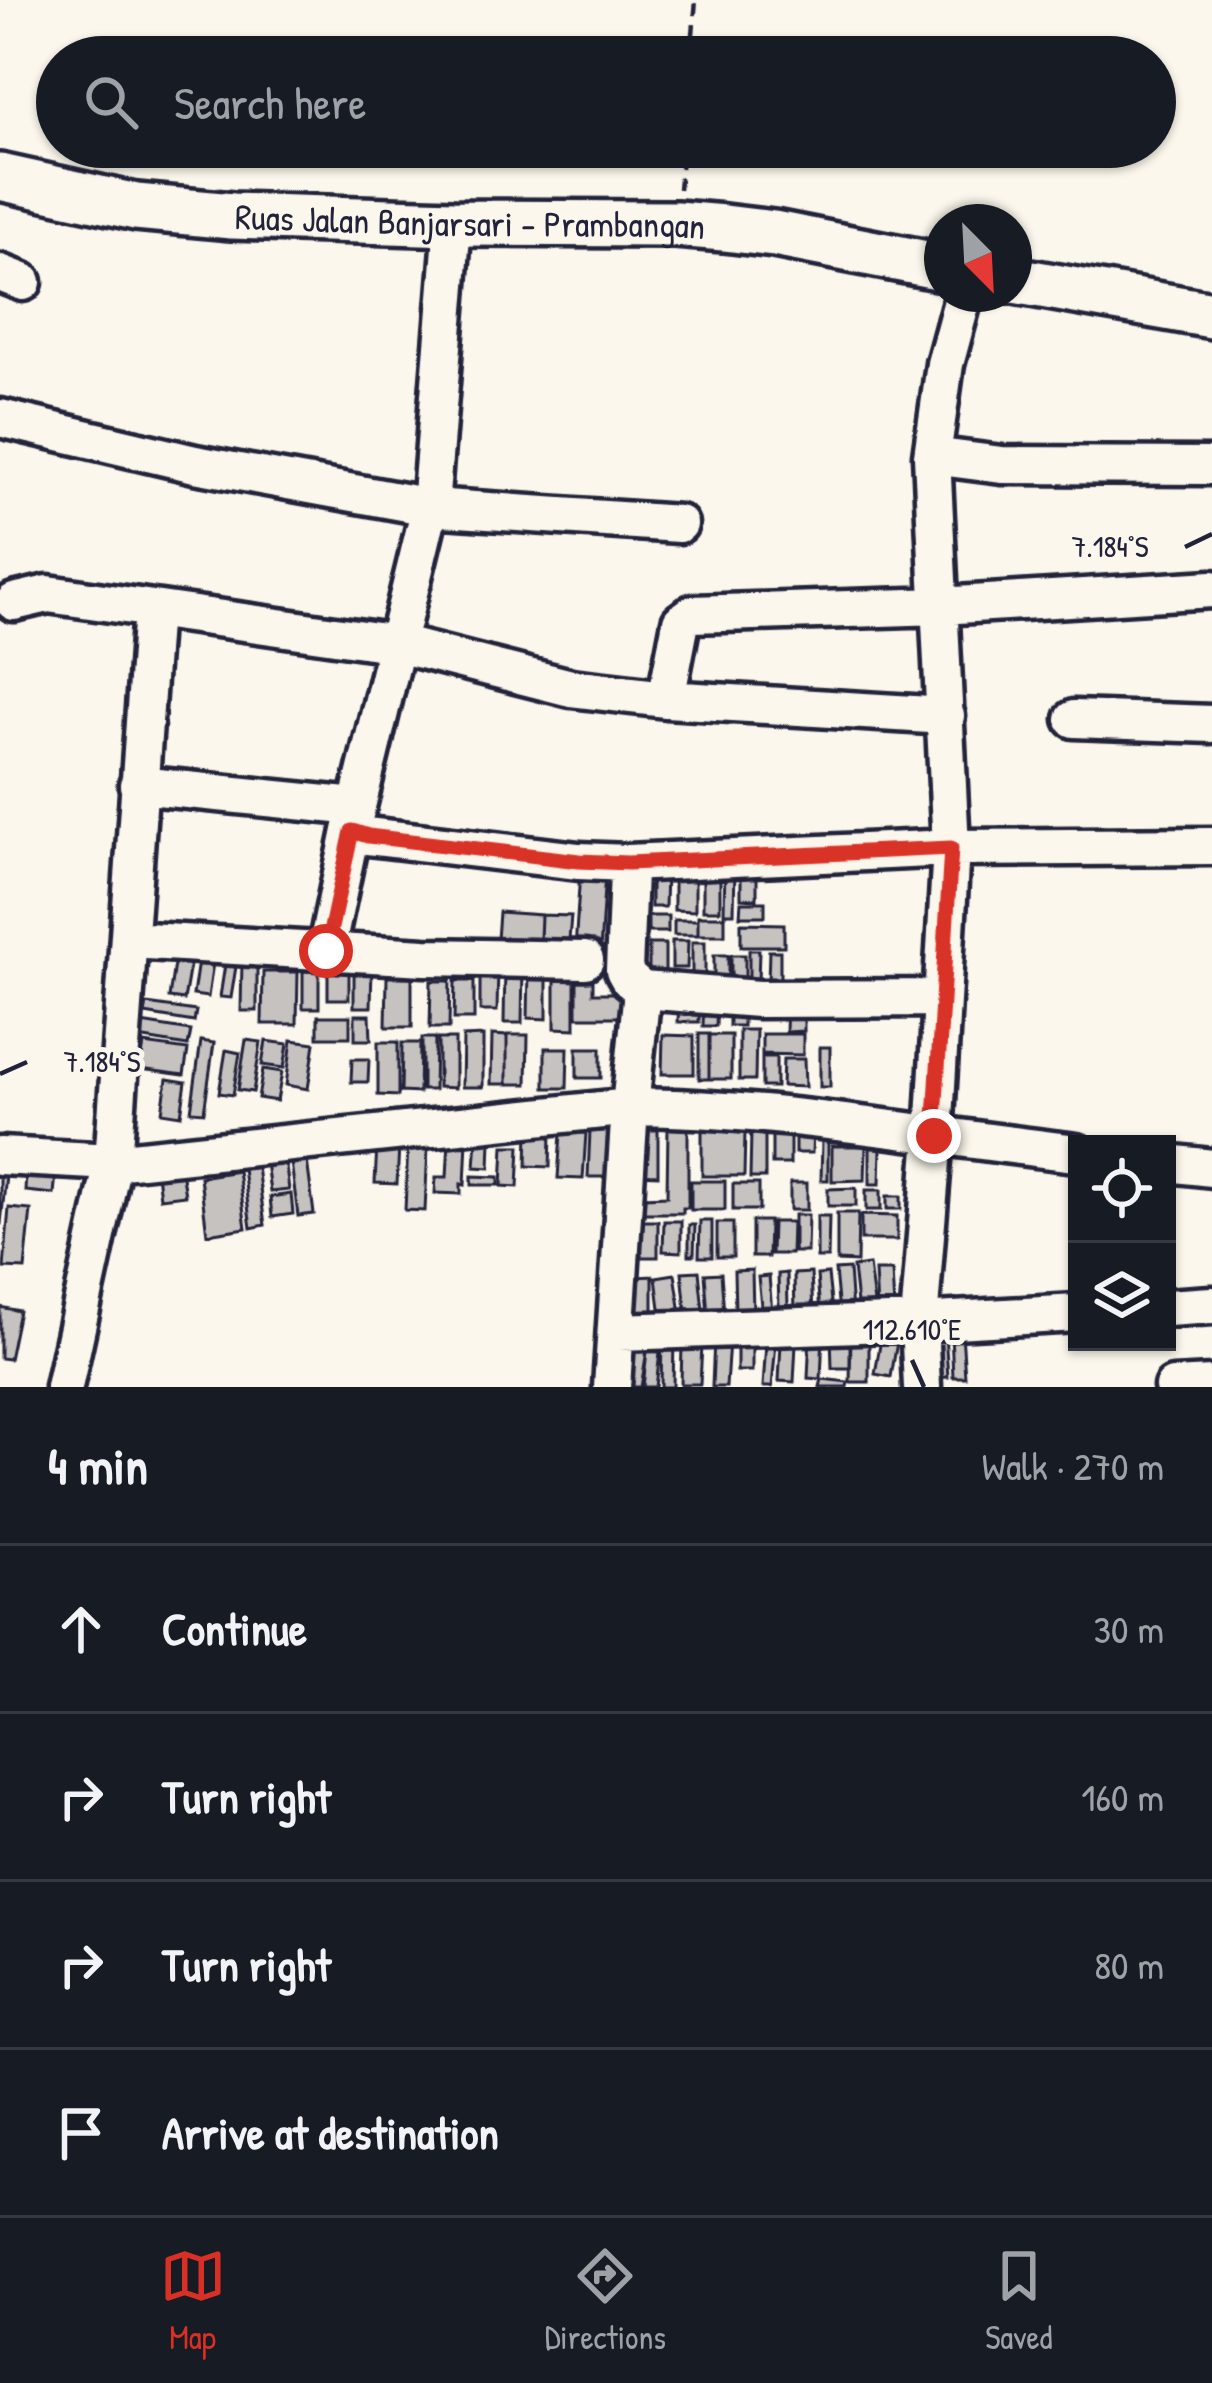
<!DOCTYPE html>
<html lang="en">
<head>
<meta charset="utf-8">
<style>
	:root { --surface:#171b24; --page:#20242c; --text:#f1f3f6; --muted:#9ea1a6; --line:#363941; --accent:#d93025 }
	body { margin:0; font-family:"Patrick Hand",sans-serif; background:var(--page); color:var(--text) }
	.controls { position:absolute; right:36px; bottom:36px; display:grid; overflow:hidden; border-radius:0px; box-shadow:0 3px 9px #0004 }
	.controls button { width:108px; height:108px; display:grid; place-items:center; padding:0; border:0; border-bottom:3px solid var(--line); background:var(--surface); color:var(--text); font:60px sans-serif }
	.compass { position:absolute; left:924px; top:204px; width:108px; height:108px; border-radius:50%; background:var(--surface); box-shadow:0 3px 9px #0004; rotate:156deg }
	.stop { position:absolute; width:36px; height:36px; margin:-27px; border:9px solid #d93025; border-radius:50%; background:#fff }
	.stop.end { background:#d93025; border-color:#fff; box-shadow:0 3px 12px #0008 }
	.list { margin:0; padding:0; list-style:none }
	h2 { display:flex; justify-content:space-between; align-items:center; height:156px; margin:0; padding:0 48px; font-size:51px }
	h2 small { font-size:39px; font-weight:400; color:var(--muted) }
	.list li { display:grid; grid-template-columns:78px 1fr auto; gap:36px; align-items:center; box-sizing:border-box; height:168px; padding:0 48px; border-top:3px solid var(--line) }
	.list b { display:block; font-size:45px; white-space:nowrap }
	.list em { font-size:39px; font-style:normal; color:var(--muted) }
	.icon { flex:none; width:66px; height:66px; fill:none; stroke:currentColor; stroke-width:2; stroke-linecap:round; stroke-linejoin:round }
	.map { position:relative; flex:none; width:1212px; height:1387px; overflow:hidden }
	.search { position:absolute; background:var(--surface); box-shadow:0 3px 9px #0004; left:36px; right:36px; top:36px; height:132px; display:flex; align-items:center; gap:30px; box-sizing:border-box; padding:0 42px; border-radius:66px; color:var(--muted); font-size:45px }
	.sheet { height:828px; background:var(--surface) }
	nav { display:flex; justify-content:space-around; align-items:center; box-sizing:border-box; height:168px; border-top:3px solid var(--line); background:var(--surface); font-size:33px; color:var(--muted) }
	nav a { display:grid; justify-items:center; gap:6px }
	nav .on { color:var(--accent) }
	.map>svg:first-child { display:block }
</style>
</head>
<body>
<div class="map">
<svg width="1212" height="1387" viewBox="0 0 1212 1387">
	<rect width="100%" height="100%" fill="#fbf7ec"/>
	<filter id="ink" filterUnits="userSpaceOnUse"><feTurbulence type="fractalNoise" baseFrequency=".00833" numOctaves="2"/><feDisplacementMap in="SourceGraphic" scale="24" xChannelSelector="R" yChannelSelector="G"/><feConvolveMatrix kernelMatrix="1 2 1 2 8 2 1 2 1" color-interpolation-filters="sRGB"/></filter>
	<g filter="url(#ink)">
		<path fill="#c6c2c0" stroke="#22223b" stroke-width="3" d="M 674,865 L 695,865 L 695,911 L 674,910 Z
			M 725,865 L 735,865 L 734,913 L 724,913 Z
			M 703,868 L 720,868 L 720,910 L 703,910 Z
			M 741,869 L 757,870 L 757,899 L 741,898 Z
			M 580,871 L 605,872 L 600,951 L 575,950 Z
			M 651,871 L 666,871 L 665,907 L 651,907 Z
			M 741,902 L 765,902 L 765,916 L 740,916 Z
			M 499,912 L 541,915 L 540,942 L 497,940 Z
			M 541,915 L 571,916 L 569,940 L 540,938 Z
			M 648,916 L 668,916 L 668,932 L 648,932 Z
			M 698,916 L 725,916 L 725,935 L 698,935 Z
			M 674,920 L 698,920 L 698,935 L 674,935 Z
			M 741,923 L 784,924 L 784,946 L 741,946 Z
			M 672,941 L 688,941 L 687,968 L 672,968 Z
			M 692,942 L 705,942 L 705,976 L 692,976 Z
			M 649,944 L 665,944 L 665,973 L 649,973 Z
			M 749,950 L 759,950 L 758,982 L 749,982 Z
			M 769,951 L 780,951 L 780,983 L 768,982 Z
			M 199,954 L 214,956 L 208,997 L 193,995 Z
			M 714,955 L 728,955 L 728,982 L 714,981 Z
			M 731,955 L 745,955 L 745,986 L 731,986 Z
			M 175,957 L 191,959 L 184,1000 L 169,998 Z
			M 226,958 L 237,960 L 231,998 L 220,997 Z
			M 242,961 L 257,962 L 257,1011 L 241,1011 Z
			M 328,962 L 349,963 L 349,999 L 328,999 Z
			M 354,966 L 372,966 L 371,1007 L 354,1007 Z
			M 480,967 L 498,967 L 497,1011 L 480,1011 Z
			M 505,967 L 523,967 L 522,1023 L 504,1023 Z
			M 529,968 L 547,969 L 547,1019 L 528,1018 Z
			M 303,971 L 319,971 L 319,1008 L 303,1008 Z
			M 263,972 L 298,972 L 297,1024 L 262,1024 Z
			M 555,976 L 575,976 L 575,1029 L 555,1028 Z
			M 387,977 L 412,977 L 412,1027 L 386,1027 Z
			M 431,981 L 450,981 L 449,1028 L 430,1028 Z
			M 455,981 L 474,981 L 474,1019 L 454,1019 Z
			M 577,981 L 593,981 L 593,993 L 630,993 L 630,1017 L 577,1017 Z
			M 679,1000 L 700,1000 L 699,1022 L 678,1022 Z
			M 704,1000 L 717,1000 L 716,1026 L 703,1026 Z
			M 787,1003 L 804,1003 L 804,1031 L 786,1032 Z
			M 147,1004 L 196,1011 L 194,1022 L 145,1014 Z
			M 729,1004 L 743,1004 L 743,1026 L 729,1026 Z
			M 355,1015 L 370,1015 L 371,1040 L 355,1040 Z
			M 318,1016 L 350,1016 L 350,1037 L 318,1037 Z
			M 135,1022 L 191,1031 L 188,1046 L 132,1037 Z
			M 739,1030 L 756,1030 L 755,1080 L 739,1080 Z
			M 699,1034 L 709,1034 L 709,1079 L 699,1079 Z
			M 762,1034 L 803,1034 L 803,1055 L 762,1054 Z
			M 492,1035 L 507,1036 L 507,1084 L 491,1084 Z
			M 507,1035 L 528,1035 L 527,1084 L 507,1084 Z
			M 663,1035 L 694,1036 L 694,1074 L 662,1074 Z
			M 709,1035 L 731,1035 L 731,1079 L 709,1079 Z
			M 483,1036 L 483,1087 L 462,1087 L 463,1037 Z
			M 422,1038 L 435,1038 L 434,1090 L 422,1090 Z
			M 438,1039 L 455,1039 L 455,1088 L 438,1087 Z
			M 246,1040 L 261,1042 L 253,1092 L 238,1090 Z
			M 292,1040 L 315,1043 L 308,1089 L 286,1085 Z
			M 201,1041 L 214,1043 L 204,1112 L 191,1111 Z
			M 266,1041 L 288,1044 L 284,1068 L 262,1065 Z
			M 378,1042 L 398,1042 L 398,1096 L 378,1095 Z
			M 402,1043 L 420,1043 L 419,1093 L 401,1092 Z
			M 144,1044 L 188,1050 L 184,1075 L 140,1069 Z
			M 820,1047 L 830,1047 L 830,1087 L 820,1087 Z
			M 545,1048 L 568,1048 L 567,1088 L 545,1088 Z
			M 577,1048 L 601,1048 L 601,1078 L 577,1078 Z
			M 226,1050 L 240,1053 L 233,1095 L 219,1093 Z
			M 762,1057 L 776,1057 L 776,1087 L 762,1087 Z
			M 352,1059 L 369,1059 L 368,1082 L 351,1082 Z
			M 783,1059 L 804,1059 L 805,1087 L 782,1086 Z
			M 263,1069 L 282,1072 L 277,1101 L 258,1098 Z
			M 167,1079 L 186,1082 L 181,1115 L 162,1112 Z
			M 790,1127 L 790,1164 L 772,1164 L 772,1128 Z
			M 668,1128 L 688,1128 L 688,1208 L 683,1208 L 683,1213 L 643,1213 L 643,1197 L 667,1196 Z
			M 795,1128 L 813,1128 L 812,1153 L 795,1153 Z
			M 637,1130 L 658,1130 L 658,1175 L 636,1174 Z
			M 702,1130 L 745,1131 L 744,1176 L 702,1176 Z
			M 528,1131 L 551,1133 L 550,1167 L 527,1166 Z
			M 590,1131 L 610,1131 L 608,1177 L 588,1177 Z
			M 751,1132 L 765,1132 L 765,1178 L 750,1178 Z
			M 561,1133 L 586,1133 L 583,1179 L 558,1178 Z
			M 477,1139 L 491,1140 L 490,1168 L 475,1167 Z
			M 449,1140 L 467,1140 L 465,1185 L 461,1184 L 461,1194 L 435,1193 L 436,1177 L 447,1177 Z
			M 822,1141 L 828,1142 L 828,1180 L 821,1180 Z
			M 377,1145 L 399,1146 L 397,1184 L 375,1183 Z
			M 408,1145 L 428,1146 L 425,1211 L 405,1210 Z
			M 504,1146 L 520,1146 L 518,1187 L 502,1186 Z
			M 832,1146 L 866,1146 L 865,1180 L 832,1181 Z
			M 870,1148 L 881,1148 L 880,1184 L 870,1184 Z
			M 285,1160 L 289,1190 L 270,1192 L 266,1162 Z
			M 307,1160 L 314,1214 L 298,1216 L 291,1162 Z
			M 0,1164 L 7,1165 L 1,1224 L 0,1224 Z
			M 257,1167 L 265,1225 L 251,1228 L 243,1169 Z
			M 181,1170 L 185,1195 L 160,1198 L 157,1174 Z
			M 238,1171 L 246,1228 L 207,1234 L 200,1177 Z
			M 26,1172 L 56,1174 L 54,1194 L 25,1191 Z
			M 472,1176 L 499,1177 L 499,1185 L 472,1185 Z
			M 691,1181 L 725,1181 L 725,1210 L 691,1210 Z
			M 790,1183 L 807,1183 L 807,1210 L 790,1210 Z
			M 733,1184 L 759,1184 L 759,1210 L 733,1210 Z
			M 856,1188 L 856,1206 L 828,1206 L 828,1189 Z
			M 866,1190 L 881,1190 L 881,1210 L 866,1210 Z
			M 291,1194 L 293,1214 L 272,1217 L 270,1197 Z
			M 887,1196 L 901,1196 L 901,1209 L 887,1209 Z
			M 9,1208 L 31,1210 L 25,1269 L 4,1268 Z
			M 837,1213 L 858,1213 L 857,1262 L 837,1261 Z
			M 794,1215 L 808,1215 L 807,1252 L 794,1252 Z
			M 861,1215 L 897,1216 L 897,1240 L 861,1240 Z
			M 817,1216 L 829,1216 L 828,1258 L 817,1258 Z
			M 642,1221 L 658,1221 L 658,1257 L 641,1257 Z
			M 664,1221 L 681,1221 L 681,1252 L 663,1251 Z
			M 700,1221 L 712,1221 L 712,1257 L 699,1257 Z
			M 752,1221 L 769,1221 L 768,1257 L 752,1257 Z
			M 772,1222 L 792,1222 L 791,1254 L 771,1254 Z
			M 717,1223 L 733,1223 L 733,1257 L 717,1257 Z
			M 689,1225 L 695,1225 L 694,1255 L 689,1255 Z
			M 869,1265 L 875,1311 L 858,1313 L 853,1267 Z
			M 849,1269 L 852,1312 L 839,1313 L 835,1270 Z
			M 752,1270 L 753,1313 L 735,1313 L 734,1271 Z
			M 699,1271 L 703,1310 L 686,1311 L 682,1272 Z
			M 875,1271 L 892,1271 L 894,1309 L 877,1309 Z
			M 721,1273 L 724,1314 L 708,1316 L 705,1274 Z
			M 787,1273 L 788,1307 L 779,1308 L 778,1274 Z
			M 811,1273 L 813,1312 L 795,1313 L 794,1274 Z
			M 675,1274 L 681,1313 L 661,1316 L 656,1277 Z
			M 828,1274 L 832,1311 L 820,1312 L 817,1275 Z
			M 653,1276 L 653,1314 L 637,1314 L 637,1277 Z
			M 769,1276 L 772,1313 L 762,1315 L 758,1277 Z
			M 0,1307 L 19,1311 L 9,1359 L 0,1358 Z
			M 850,1332 L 850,1368 L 832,1368 L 831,1333 Z
			M 882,1333 L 898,1336 L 891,1377 L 875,1374 Z
			M 962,1333 L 965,1377 L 953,1377 L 951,1334 Z
			M 810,1334 L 823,1334 L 821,1379 L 808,1378 Z
			M 945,1334 L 948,1377 L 933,1378 L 930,1335 Z
			M 629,1335 L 649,1338 L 641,1387 L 620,1387 Z
			M 851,1337 L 869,1337 L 869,1382 L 850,1382 Z
			M 714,1339 L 729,1340 L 726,1387 L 712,1387 Z
			M 662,1341 L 674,1341 L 673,1387 L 661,1387 Z
			M 737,1341 L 752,1341 L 752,1371 L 737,1371 Z
			M 766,1343 L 776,1343 L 772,1387 L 763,1387 Z
			M 781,1343 L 796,1344 L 794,1382 L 779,1381 Z
			M 682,1345 L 702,1345 L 700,1384 L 681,1384 Z
			M 647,1351 L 660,1352 L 656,1387 L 643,1387 Z
			M 822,1379 L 848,1382 L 847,1387 L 820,1387 Z"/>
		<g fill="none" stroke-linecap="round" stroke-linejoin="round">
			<defs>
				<path id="minor" d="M 453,223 L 430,507 L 351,831 L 368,836 L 579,861 L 628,863 L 951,848 L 1212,846
					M 0,273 L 23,282
					M 0,418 L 195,464 L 430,507 L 679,524
					M 932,456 L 1002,465 L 1212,466
					M 14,602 L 48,594 L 398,644 L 571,688 L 666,699 L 946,716
					M 666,699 L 681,622 L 692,614 L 941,606 L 1212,589
					M 1074,719 L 1212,724
					M 138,785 L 356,807
					M 628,872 L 624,970 L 629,979 L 642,990
					M 129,940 L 425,957 L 585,960
					M 326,951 L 351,831
					M 0,1156 L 113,1162 L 630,1107 C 780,1108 928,1136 1077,1153
					M 1167,1163 L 1212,1168
					M 1167,1308 L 1212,1305
					M 618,1332 L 919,1322 L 1077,1313
					M 64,1387 L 113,1162 L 152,609
					M 612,1387 L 630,1107 L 642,990 L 758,999 L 942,998
					M 922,1387 L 919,1322 L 934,1136 L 951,848 L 932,456 L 945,364 L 964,294
					M 1173,1387 L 1212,1385"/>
				<g id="major">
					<path id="s1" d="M 0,177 L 136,207 L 232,216 L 453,223 L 676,224 L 724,228 L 774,234 L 942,267"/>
					<path d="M 1014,280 L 1212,315"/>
				</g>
			</defs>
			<use href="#minor" stroke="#22223b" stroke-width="45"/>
			<use href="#major" stroke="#22223b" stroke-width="54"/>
			<path stroke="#22223b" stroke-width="4.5" stroke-dasharray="12 9" stroke-linecap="butt" d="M 691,57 L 696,0
				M 679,189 L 683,147"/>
			<use href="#minor" stroke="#fbf7ec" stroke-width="36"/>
			<use href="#major" stroke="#fbf7ec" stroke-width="45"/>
		</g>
	</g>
	<g fill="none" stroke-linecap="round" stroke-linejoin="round" filter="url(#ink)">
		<path stroke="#d93025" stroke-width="15" d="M 326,951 L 352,831 L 368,836 L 579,861 L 628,863 L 951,848 L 934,1136"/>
	</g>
	<path fill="none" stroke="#22223b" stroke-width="4.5" d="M 1185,547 L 1212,534M 0,1074 L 27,1062M 912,1360 L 924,1387"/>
	<g text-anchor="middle" stroke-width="10" stroke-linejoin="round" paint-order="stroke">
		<g font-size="36" fill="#22223b" stroke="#fbf7ec">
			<text dy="13" stroke="none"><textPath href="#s1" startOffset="474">Ruas Jalan Banjarsari - Prambangan</textPath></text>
		</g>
	</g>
	<g font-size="30" text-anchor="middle" fill="#22223b" stroke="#fbf7ec" stroke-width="10" stroke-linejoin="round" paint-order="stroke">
		<text x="1110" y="557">7.184°S</text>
		<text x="102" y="1072">7.184°S</text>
		<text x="912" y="1340">112.610°E</text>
	</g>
</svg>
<div class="controls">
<button><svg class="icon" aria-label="locate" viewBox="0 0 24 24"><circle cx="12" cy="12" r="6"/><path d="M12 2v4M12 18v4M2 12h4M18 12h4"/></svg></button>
<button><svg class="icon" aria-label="layers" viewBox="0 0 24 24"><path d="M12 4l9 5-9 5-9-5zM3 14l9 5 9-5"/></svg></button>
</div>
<svg class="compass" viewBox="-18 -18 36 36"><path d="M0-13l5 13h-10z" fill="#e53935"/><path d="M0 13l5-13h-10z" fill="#9ea1a6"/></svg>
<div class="stop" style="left:326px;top:951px"></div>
<div class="stop end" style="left:934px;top:1136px"></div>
<div class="search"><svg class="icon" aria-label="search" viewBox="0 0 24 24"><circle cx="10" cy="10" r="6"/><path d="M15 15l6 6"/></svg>Search here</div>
</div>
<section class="sheet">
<h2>4 min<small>Walk · 270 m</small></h2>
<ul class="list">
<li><svg class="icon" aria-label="ahead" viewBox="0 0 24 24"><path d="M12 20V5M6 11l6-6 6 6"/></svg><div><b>Continue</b></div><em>30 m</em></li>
<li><svg class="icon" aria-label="right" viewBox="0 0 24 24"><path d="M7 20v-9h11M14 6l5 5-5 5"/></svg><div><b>Turn right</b></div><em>160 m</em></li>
<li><svg class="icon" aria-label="right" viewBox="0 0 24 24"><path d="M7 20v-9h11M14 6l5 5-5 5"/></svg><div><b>Turn right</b></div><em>80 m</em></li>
<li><svg class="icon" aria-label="arrive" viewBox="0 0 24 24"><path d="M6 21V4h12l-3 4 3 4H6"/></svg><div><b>Arrive at destination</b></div></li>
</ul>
</section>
<nav>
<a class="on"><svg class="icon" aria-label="map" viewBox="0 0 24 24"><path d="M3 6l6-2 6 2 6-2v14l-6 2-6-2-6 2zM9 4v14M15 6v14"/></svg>Map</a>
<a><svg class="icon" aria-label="directions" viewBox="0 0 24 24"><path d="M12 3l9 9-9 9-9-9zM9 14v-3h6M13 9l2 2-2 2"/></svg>Directions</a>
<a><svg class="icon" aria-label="saved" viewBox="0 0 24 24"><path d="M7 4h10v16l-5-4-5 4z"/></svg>Saved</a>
</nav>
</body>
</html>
